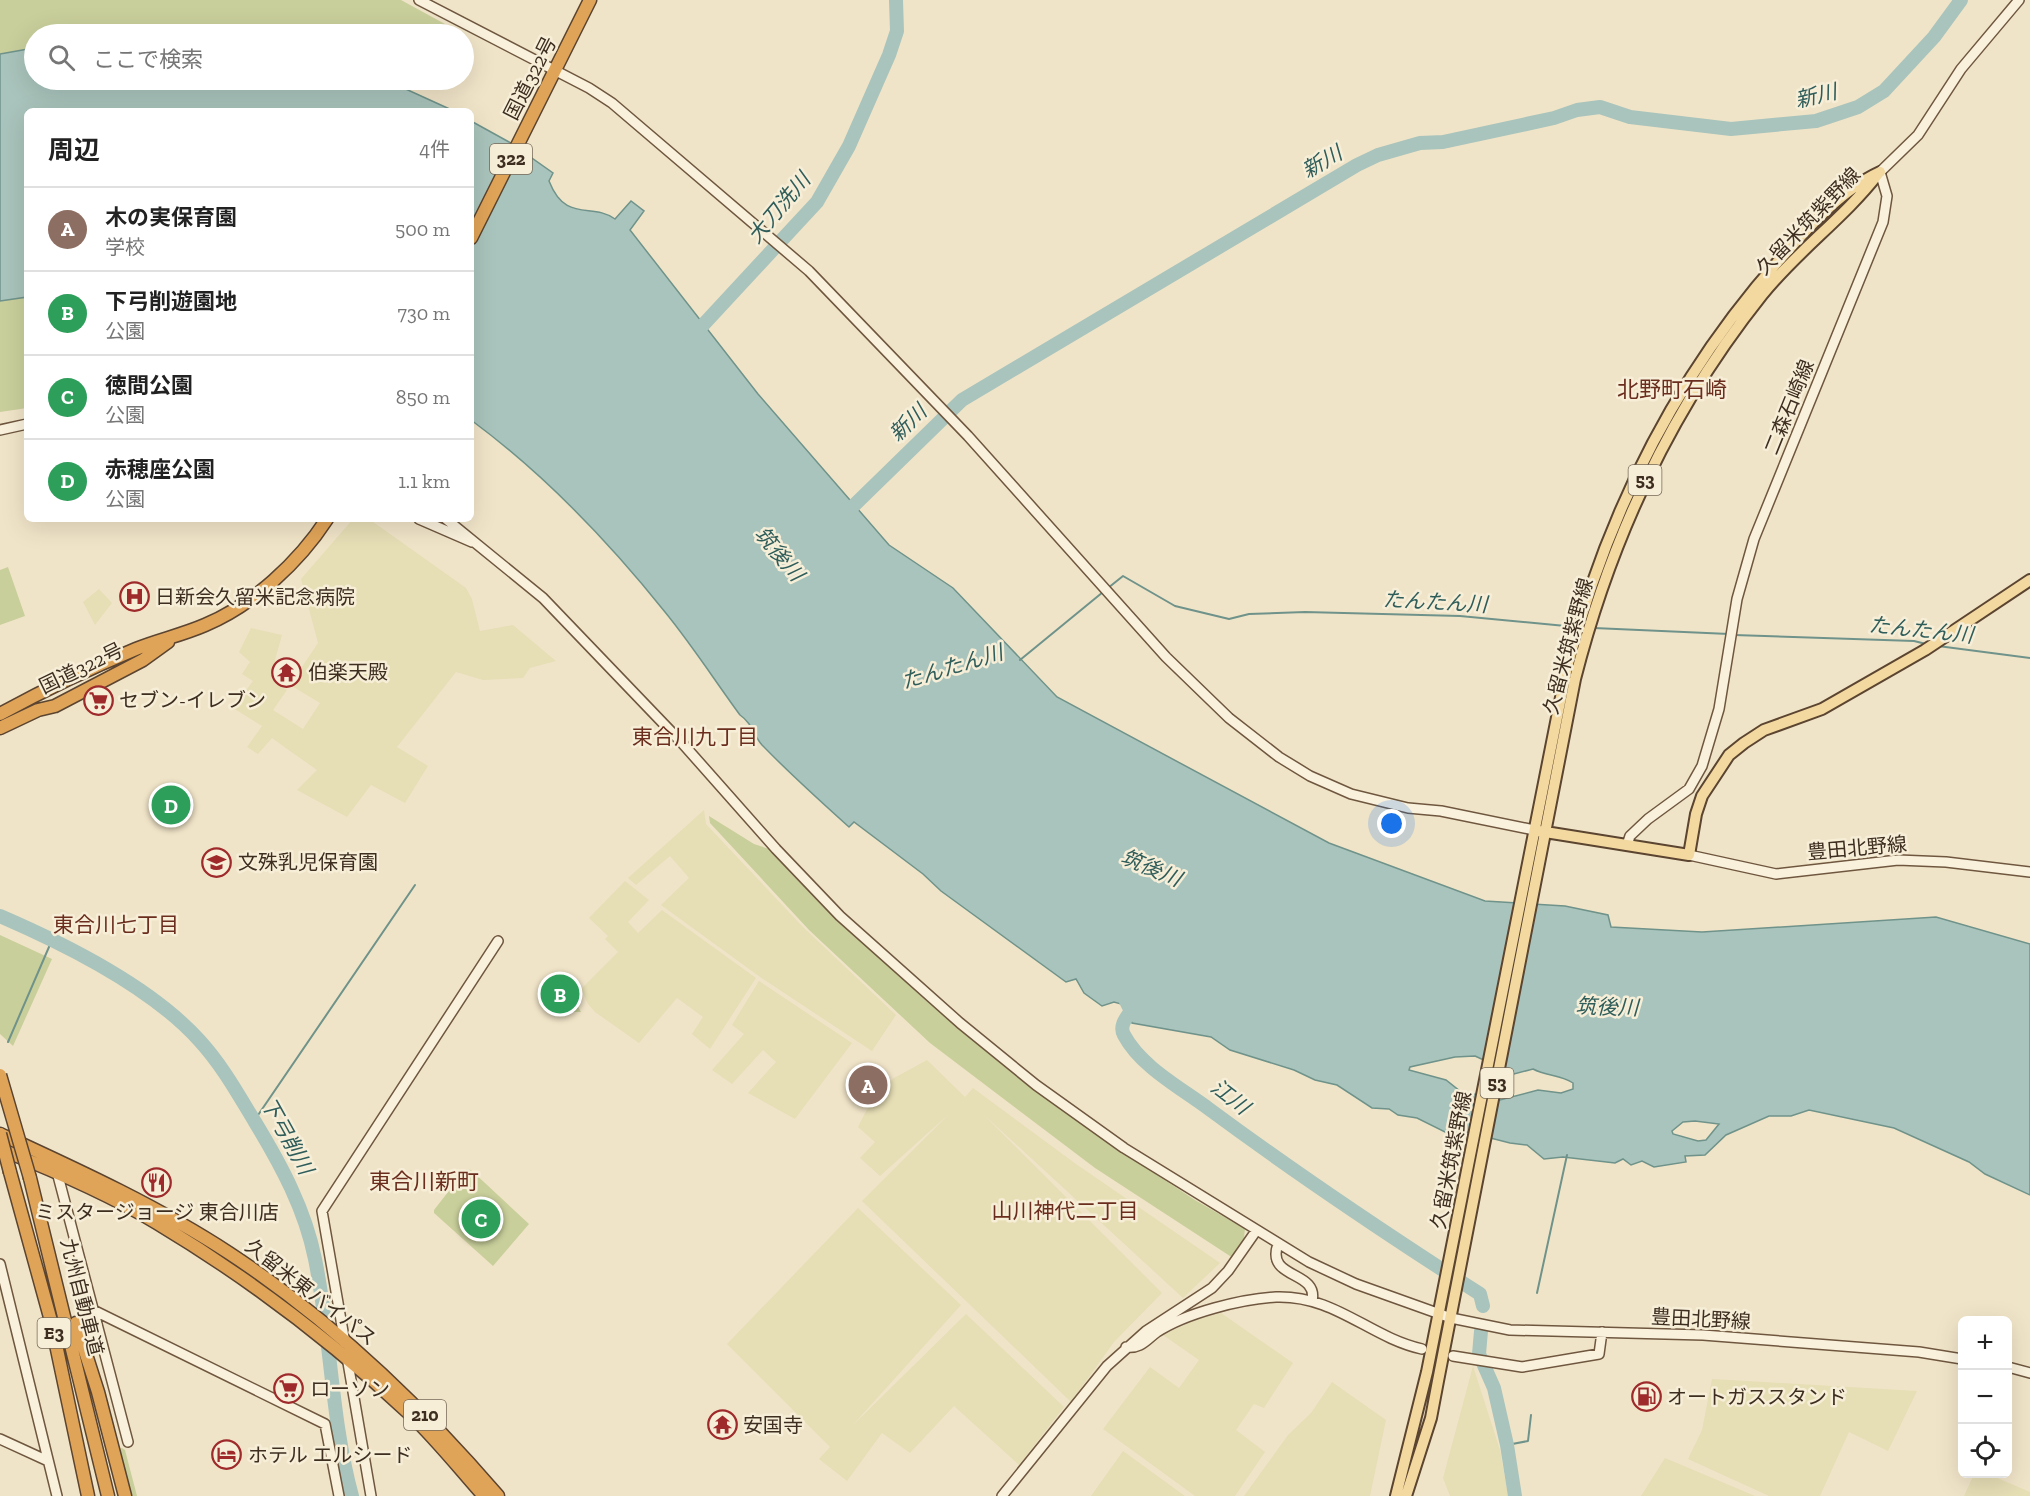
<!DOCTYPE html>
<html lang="ja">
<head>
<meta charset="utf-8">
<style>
	:root { --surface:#fff; --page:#f2f2f2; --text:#222; --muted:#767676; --line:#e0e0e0; --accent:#b45309 }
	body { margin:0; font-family:"Zilla Slab","Noto Sans JP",serif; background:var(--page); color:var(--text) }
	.controls { position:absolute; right:18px; bottom:18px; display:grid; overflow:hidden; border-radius:9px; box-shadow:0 6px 24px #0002 }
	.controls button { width:54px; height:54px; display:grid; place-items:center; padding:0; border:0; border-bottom:2px solid var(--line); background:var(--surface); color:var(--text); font:30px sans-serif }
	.you { position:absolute; left:1392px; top:824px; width:21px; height:21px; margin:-15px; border:4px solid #fff; border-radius:50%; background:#1a73e8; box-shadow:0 0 0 9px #1a73e833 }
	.badge { display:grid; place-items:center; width:39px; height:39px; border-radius:50%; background:var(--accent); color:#fff; font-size:20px; font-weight:700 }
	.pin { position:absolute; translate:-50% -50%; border:3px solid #fff; box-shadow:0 2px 6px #0006 }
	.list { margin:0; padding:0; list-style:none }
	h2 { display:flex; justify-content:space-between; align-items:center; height:78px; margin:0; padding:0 24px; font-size:26px }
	h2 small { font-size:20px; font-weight:400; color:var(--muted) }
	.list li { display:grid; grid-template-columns:39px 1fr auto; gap:18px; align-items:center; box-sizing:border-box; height:84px; padding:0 24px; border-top:2px solid var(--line) }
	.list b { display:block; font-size:22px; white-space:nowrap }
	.list p { margin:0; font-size:20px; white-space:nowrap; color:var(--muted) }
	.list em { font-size:20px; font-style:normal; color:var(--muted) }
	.icon { flex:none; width:33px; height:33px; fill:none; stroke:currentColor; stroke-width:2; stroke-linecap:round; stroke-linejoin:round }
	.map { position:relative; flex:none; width:2030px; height:1496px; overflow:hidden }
	.search { position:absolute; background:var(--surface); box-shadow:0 6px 24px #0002; left:24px; top:24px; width:450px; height:66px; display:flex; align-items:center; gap:15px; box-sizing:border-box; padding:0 21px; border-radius:33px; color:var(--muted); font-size:22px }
	.panel { position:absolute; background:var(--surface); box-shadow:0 6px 24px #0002; left:24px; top:108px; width:450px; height:414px; border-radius:9px }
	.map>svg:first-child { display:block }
</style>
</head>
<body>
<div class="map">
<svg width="2030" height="1496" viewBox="0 0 2030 1496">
	<rect width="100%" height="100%" fill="#f0e4c8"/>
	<path fill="#e6deb5" d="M 353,519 L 369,519 L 466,588 L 472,599 L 480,631 L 513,625 L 556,661 L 530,668 L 523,678 L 483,680 L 456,672 L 397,747 L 428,766 L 405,803 L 371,785 L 347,817 L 297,790 L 317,770 L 290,751 L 272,738 L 258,754 L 247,747 L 262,726 L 233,708 L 253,681 L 242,674 L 250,662 L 239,652 L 251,628 L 282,635 L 275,660 L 275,683 L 287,690 L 273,710 L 303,729 L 320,703 L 290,685 L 318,643 L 301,579 Z
		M 99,589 L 112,603 L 95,625 L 83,602 Z
		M 704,810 L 706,824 L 803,927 L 896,1015 L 872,1051 L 760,977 L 661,905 L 689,878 L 670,856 L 636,885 L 628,878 Z
		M 625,881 L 649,900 L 628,922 L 638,933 L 662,910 L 756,978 L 710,1049 L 692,1034 L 703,1017 L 677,998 L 639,1043 L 595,1012 L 588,1004 L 581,989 L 618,952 L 605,939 L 608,936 L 589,918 Z
		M 759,981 L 852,1043 L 795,1119 L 748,1093 L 776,1062 L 763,1050 L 732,1084 L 712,1070 L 744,1034 L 732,1025 Z
		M 927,1060 L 965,1097 L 973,1088 L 1076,1164 L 1220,1263 L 1183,1298 L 983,1114 L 1162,1293 L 1114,1342 L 1071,1402 L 862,1201 L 949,1114 L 880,1176 L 860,1158 L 875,1142 L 858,1127 L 873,1097 L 894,1078 Z
		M 858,1208 L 961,1305 L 852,1426 L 966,1314 L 1064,1407 L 1019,1465 L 954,1406 L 910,1453 L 882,1433 L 847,1481 L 819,1459 L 830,1447 L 727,1344 Z
		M 1221,1313 L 1293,1363 L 1264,1408 L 1254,1404 L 1236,1430 L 1265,1452 L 1235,1496 L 1195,1496 L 1103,1429 L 1150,1367 L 1179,1388 L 1199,1360 L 1163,1335 L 1195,1320 Z
		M 1473,1366 L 1500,1450 L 1508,1496 L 1450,1496 L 1443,1478 Z
		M 1712,1379 L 1917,1391 L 1888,1451 L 1849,1432 L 1820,1496 L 1769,1496 L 1688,1459 L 1702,1430 Z
		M 1332,1382 L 1386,1420 L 1370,1496 L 1244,1496 L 1288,1435 L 1311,1413 Z
		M 1123,1451 L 1185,1496 L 1091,1496 Z
		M 1665,1458 L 1677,1463 L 1755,1496 L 1641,1496 Z
		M 1974,1474 L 1988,1474 L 2030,1492 L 2030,1496 L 1964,1496 Z"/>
	<path fill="#c9cf9b" d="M 0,0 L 401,0 L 445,24 L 424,34 L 34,34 L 34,48 L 0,54 Z
		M 17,297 L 27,297 L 27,408 L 0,412 L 0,301 Z
		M 8,567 L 25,616 L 0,625 L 0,570 Z
		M 166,784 L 190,796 L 175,825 L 151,813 Z
		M 709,816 L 754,844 L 775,851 L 848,928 L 923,998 L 1008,1067 L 1125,1154 L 1195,1200 L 1245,1229 L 1244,1238 L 1233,1258 L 1095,1168 L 930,1043 L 809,930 L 710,823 Z
		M 0,935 L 52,959 L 13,1046 L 0,1034 Z
		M 548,977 L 569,991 L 581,1012 L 548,1012 Z
		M 466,1169 L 471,1170 L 529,1224 L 493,1266 L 434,1213 L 434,1210 Z
		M 122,1448 L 125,1450 L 137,1496 L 131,1496 L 117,1449 Z"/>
	<path fill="#a9c4bc" stroke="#6f938a" stroke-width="1.5" fill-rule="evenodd" d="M 34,48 L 34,80 L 386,80 L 454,111 L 27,111 L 27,297 L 0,301 L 0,54 Z
		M 471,121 L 509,142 L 553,173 L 549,181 C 566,224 592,202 615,219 L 631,201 L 644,211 L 630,230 L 758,394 L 889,545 L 953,588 L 1057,697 L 1329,843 L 1485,901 L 1565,906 L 1608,915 L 1611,927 L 1702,932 L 1936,917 L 2030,944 L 2030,1195 L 1985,1174 L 1969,1162 L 1894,1128 L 1809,1110 L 1791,1116 L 1769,1116 L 1726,1135 L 1705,1155 L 1685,1156 L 1686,1162 L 1654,1167 L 1642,1161 L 1631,1165 L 1623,1159 L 1615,1163 L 1563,1157 L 1544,1159 L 1527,1145 L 1510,1143 L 1463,1131 L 1449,1134 L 1417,1118 L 1398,1115 L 1389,1109 L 1372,1108 L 1337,1085 L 1315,1080 L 1294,1070 L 1230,1050 L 1211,1037 L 1132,1023 L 1125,1005 L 1114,1002 L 1102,1006 L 1084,993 L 1076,979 L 1066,982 L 941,891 L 923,874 L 854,822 L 849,827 C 819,800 790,774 762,745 C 753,735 753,724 740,715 C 715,681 692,645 665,612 C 609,542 544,474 471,420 ZM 1475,1056 L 1514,1074 L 1533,1069 C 1546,1076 1561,1075 1573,1083 L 1573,1089 L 1561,1093 L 1538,1090 L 1500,1100 L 1460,1091 L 1446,1080 L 1409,1070 L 1410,1067 L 1455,1057 ZM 1695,1121 L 1719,1124 L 1706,1140 L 1698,1141 L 1673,1134 L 1672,1131 L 1683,1122 Z"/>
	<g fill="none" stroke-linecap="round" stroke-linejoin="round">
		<path stroke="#6f938a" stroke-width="2" d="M 1108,588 L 1123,576 L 1175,606 L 1229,619 L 1249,614 L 1305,612 L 1460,616 L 1576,627
			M 1594,628 L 1729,634
			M 1734,635 L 1914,641 L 1926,644
			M 1938,646 L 2030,658
			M 1020,660 L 1103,592
			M 8,1042 L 52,940
			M 254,1121 L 415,885
			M 1537,1293 L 1567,1155
			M 1507,1445 L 1528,1441 L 1531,1415"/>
		<path stroke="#a9c4bc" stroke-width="14" d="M 691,338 L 817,202 L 849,146 L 889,55 L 897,31 L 896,0
			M 841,518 L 962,400 L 1357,165 L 1378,155 L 1420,143 L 1443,142 L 1554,118 L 1577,110 L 1600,107 L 1630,117 L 1731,129 L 1816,121 L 1858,107 L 1884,91 L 1934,37 L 1961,0
			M 0,916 C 65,944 151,987 199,1040 C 222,1065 238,1094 255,1122 C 281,1165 305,1209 315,1259 C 331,1337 331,1419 352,1496
			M 1125,999 L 1131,1011 C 1126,1018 1119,1026 1124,1035 C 1141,1067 1181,1088 1209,1109 C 1297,1174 1388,1235 1480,1294 L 1483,1306
			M 1481,1331 L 1479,1354 L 1494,1388 L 1507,1445 L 1515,1496"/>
		<defs>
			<path id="secondary" d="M 419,0 L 589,88 L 612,103 L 809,271 L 968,436 L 1166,657 L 1229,718 L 1279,757 L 1310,776 L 1351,794 L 1408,808 L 1441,811 L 1534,830
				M 0,430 L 27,424
				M 419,519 L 472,542
				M 446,519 L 543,598 L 683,744 L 776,849 L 840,916 L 960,1023 L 1036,1085 L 1124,1148 L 1309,1262 L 1356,1284 L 1451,1318 L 1510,1330 L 1703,1335 L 1919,1352 L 1962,1359
				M 1627,845 L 1630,836 L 1648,819 L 1689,789 L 1702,766 L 1719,709 L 1737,599 L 1754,539 L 1883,222 L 1887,196 L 1880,172 L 1918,135 L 1961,69 L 2019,0
				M 1689,855 L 1776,874 L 1898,860 L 1946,862 L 2030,872
				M 57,1172 L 128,1442
				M 1278,1244 C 1265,1280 1319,1270 1312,1301
				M 0,1264 L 57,1496
				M 93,1310 L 325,1424 L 339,1496
				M 345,1343 L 322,1211 L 498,941
				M 1126,1347 C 1141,1349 1146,1340 1157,1332 C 1186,1313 1241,1299 1276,1297 C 1335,1295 1369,1337 1422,1349
				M 1453,1356 L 1522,1367 L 1599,1354 L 1602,1332
				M 347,1357 L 371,1496
				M 2008,1367 L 2030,1373
				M 0,1439 L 48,1461
				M 1002,1496 L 1107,1366 L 1146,1331 L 1212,1288 L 1228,1271 L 1256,1231"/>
			<path id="primary" d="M 1539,831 L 1689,855 L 1696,814 L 1702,796 L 1729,755 L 1744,743 L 1764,730 L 1822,709 L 1925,650 L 2030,580
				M 1396,1496 L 1427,1372 L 1567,667 C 1607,514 1676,375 1782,257 C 1809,226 1843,189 1880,172
				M 1406,1496 L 1431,1418 L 1438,1381 L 1575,679 C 1611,538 1671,409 1762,295 C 1797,251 1844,218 1878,174"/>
			<path id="highway" d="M 471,238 L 590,0
				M 0,714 C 44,690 90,668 136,649 C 158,640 182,635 205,625 C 253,605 299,562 327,519
				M 0,728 L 38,710 L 55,706 L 143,660 L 168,642
				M 0,1134 C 78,1170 157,1206 229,1253 C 331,1320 419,1404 498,1496
				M 0,1149 C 53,1170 107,1193 157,1223 C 247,1277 334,1343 411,1415 C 437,1440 460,1469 484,1496
				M 10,1172 L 51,1321 L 88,1496
				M 30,1178 L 108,1496
				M 76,1323 L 98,1392 L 125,1496"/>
		</defs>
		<use href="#secondary" stroke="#6f573f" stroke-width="12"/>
		<use href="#primary" stroke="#5b4430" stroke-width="14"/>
		<use href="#highway" stroke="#5b4430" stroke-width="15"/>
		<use href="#secondary" stroke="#faf1dc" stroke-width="9"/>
		<use href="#primary" stroke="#f3d9a0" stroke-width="10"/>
		<use href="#highway" stroke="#e0a458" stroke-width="12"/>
		<defs>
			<path id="highway-bridge" d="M 0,1075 L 30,1178
				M 0,1134 L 10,1172"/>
		</defs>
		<use href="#highway-bridge" stroke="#5b4430" stroke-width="15" stroke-linecap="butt"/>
		<use href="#highway-bridge" stroke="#e0a458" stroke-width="12"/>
	</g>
	<defs>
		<symbol id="hospital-ring" viewBox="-11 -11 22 22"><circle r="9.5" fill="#f7eed8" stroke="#9e2a2b" stroke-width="1.5"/><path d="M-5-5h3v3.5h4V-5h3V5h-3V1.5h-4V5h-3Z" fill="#9e2a2b"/></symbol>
		<symbol id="temple-ring" viewBox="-11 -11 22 22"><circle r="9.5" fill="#f7eed8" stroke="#9e2a2b" stroke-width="1.5"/><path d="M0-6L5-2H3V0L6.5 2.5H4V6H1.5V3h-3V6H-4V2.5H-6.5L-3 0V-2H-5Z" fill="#9e2a2b"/></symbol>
		<symbol id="supermarket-ring" viewBox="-11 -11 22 22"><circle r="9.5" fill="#f7eed8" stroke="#9e2a2b" stroke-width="1.5"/><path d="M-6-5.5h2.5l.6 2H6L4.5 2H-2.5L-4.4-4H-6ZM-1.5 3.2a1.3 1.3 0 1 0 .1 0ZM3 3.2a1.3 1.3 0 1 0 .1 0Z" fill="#9e2a2b"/></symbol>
		<symbol id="school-ring" viewBox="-11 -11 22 22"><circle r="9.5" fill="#f7eed8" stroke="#9e2a2b" stroke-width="1.5"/><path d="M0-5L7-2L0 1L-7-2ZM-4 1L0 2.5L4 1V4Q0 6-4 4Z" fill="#9e2a2b"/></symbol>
		<symbol id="restaurant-ring" viewBox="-11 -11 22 22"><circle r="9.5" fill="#f7eed8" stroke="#9e2a2b" stroke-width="1.5"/><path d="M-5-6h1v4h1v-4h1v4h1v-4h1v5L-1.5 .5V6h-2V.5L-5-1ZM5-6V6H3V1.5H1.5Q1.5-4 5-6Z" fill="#9e2a2b"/></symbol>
		<symbol id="fuel-ring" viewBox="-11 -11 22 22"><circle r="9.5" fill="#f7eed8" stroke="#9e2a2b" stroke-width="1.5"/><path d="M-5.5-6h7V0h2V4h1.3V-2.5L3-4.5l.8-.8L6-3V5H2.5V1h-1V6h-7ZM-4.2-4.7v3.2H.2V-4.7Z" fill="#9e2a2b"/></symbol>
		<symbol id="hotel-ring" viewBox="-11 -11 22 22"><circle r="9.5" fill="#f7eed8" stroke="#9e2a2b" stroke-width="1.5"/><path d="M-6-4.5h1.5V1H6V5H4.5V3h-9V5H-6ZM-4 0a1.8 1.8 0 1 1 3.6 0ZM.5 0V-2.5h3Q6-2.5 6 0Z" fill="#9e2a2b"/></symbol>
	</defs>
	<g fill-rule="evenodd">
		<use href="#hospital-ring" x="118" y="580" width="33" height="33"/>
		<use href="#temple-ring" x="270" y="656" width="33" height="33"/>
		<use href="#supermarket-ring" x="82" y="684" width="33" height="33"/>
		<use href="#school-ring" x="200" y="846" width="33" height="33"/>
		<use href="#restaurant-ring" x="140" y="1166" width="33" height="33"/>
		<use href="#supermarket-ring" x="272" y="1372" width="33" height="33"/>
		<use href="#fuel-ring" x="1630" y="1380" width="33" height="33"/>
		<use href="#temple-ring" x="706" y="1408" width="33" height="33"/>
		<use href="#hotel-ring" x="210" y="1438" width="33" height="33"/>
	</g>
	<g text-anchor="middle" stroke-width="5" stroke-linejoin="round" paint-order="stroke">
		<g fill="#f7eed8" stroke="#756857" stroke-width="1.5">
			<rect x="490" y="144" width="42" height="30" rx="4.5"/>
			<rect x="1628.5" y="465" width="33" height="30" rx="4.5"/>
			<rect x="1480.5" y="1068" width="33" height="30" rx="4.5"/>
			<rect x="37.5" y="1318" width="33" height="30" rx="4.5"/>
			<rect x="404" y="1400" width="42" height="30" rx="4.5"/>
		</g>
		<g font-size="18" font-weight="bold" fill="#3d2e20">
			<text x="511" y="165">322</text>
			<text x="1645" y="486">53</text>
			<text x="1497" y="1089">53</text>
			<text x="54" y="1339">E3</text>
			<text x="425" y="1421">210</text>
		</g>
		<g font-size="20" fill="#3d2e20" stroke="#f7eed8">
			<text transform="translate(530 78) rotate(-63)" y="7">国道322号</text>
			<text transform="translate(1808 221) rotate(-46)" y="7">久留米筑紫野線</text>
			<text transform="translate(1789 407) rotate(-68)" y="7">二森石崎線</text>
			<text transform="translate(1568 646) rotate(-75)" y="7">久留米筑紫野線</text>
			<text transform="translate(81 668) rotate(-26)" y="7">国道322号</text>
			<text transform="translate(1857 848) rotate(-5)" y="7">豊田北野線</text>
			<text transform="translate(1451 1160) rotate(-79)" y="7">久留米筑紫野線</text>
			<text transform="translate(311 1292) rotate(38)" y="7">久留米東バイパス</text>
			<text transform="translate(82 1297) rotate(76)" y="7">九州自動車道</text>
			<text transform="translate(1701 1319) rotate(3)" y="7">豊田北野線</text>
		</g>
		<g font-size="20" fill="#3d2e20" stroke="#f7eed8" text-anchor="start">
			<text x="155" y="604">日新会久留米記念病院</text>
			<text x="308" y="679">伯楽天殿</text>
			<text x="119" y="707">セブン-イレブン</text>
			<text x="238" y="869">文殊乳児保育園</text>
			<text x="157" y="1219" text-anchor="middle">ミスタージョージ 東合川店</text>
			<text x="310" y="1396">ローソン</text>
			<text x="1667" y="1404">オートガススタンド</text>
			<text x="743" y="1432">安国寺</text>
			<text x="248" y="1462">ホテル エルシード</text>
		</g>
		<g font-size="21" font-style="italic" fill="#2f5d5a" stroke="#f7eed8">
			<text transform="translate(1816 96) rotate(-13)" y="7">新川</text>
			<text transform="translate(1322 162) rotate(-30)" y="7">新川</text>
			<text transform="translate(779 208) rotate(-50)" y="7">大刀洗川</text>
			<text transform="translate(908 423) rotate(-44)" y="7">新川</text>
			<text transform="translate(779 554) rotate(50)" y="7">筑後川</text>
			<text transform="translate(1435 602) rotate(3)" y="7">たんたん川</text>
			<text transform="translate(1921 630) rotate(6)" y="7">たんたん川</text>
			<text transform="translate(952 667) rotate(-17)" y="7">たんたん川</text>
			<text transform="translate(1151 868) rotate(23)" y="7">筑後川</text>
			<text transform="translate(1607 1007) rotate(2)" y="7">筑後川</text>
			<text transform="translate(1230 1097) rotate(38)" y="7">江川</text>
			<text transform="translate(287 1136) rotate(61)" y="7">下弓削川</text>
		</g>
		<g font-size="21" fill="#6b2e1e" stroke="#f7eed8">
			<text x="695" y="744">東合川九丁目</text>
			<text x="116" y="932">東合川七丁目</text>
			<text x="1065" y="1218">山川神代二丁目</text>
		</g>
		<g font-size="22" fill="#6b2e1e" stroke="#f7eed8">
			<text x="1672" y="397">北野町石崎</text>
			<text x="424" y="1189">東合川新町</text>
		</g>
	</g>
</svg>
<div class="controls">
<button>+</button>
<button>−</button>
<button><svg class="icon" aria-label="locate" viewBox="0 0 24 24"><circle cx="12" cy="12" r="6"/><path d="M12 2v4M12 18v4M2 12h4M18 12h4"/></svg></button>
</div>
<div class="you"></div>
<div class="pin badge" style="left:868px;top:1085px;background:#8d6e63">A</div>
<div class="pin badge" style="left:560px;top:994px;background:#2e9e5b">B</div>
<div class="pin badge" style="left:481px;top:1219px;background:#2e9e5b">C</div>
<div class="pin badge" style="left:171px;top:805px;background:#2e9e5b">D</div>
<div class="search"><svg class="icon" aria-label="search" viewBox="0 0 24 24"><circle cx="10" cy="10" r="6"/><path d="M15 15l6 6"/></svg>ここで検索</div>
<section class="panel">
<h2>周辺<small>4件</small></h2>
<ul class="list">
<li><span class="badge" style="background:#8d6e63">A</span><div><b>木の実保育園</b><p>学校</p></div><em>500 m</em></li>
<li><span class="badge" style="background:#2e9e5b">B</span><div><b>下弓削遊園地</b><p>公園</p></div><em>730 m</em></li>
<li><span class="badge" style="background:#2e9e5b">C</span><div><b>徳間公園</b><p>公園</p></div><em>850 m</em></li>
<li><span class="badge" style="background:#2e9e5b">D</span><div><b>赤穂座公園</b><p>公園</p></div><em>1.1 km</em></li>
</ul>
</section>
</div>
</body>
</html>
